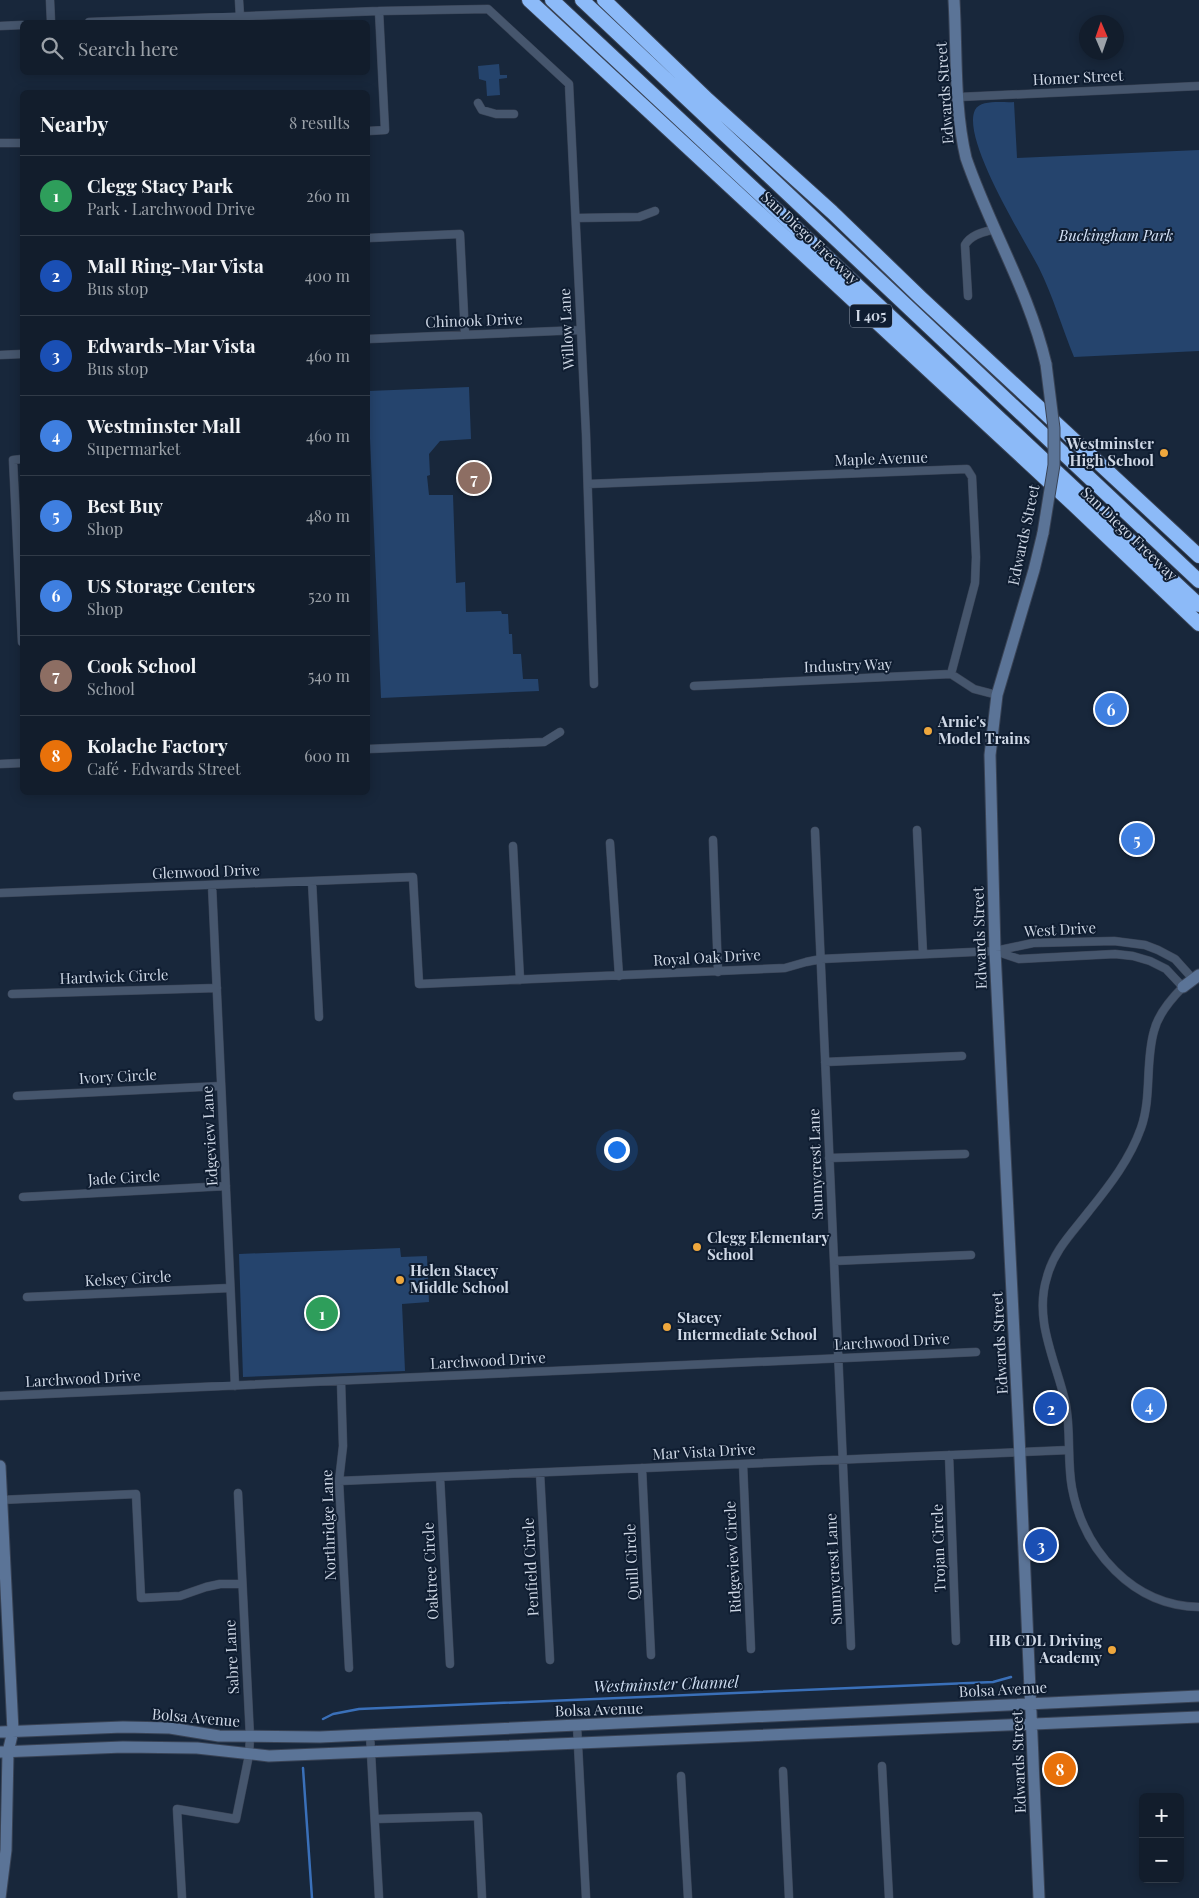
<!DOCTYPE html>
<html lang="en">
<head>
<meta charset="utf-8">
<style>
	:root { --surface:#121d2c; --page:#1f2a38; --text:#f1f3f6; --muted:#9ca2a9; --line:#313b48; --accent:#b45309 }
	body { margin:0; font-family:"Playfair Display",serif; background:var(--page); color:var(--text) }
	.controls { position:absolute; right:15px; bottom:15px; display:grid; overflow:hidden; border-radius:8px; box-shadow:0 2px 12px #0003 }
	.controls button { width:45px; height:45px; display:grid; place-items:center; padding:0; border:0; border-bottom:1px solid var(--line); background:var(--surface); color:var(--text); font:25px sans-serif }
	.compass { position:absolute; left:1079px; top:15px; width:45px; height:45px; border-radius:50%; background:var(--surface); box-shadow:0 2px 12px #0003; rotate:358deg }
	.you { position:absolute; left:616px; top:1149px; width:18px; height:18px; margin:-12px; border:4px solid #fff; border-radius:50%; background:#1a73e8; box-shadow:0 0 0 8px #1a73e833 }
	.badge { display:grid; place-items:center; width:32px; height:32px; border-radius:50%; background:var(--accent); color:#fff; font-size:16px; font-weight:700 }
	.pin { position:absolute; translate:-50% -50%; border:2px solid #fff; box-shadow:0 1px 5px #0006 }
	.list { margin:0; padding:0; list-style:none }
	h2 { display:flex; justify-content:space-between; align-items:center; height:65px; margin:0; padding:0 20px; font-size:21px }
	h2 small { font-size:16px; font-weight:400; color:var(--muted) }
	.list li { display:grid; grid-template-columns:32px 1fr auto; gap:15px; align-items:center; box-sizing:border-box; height:80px; padding:0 20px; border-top:1px solid var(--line) }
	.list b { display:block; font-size:19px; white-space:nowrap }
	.list p { margin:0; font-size:16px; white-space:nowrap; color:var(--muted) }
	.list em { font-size:16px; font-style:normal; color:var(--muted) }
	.icon { flex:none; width:28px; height:28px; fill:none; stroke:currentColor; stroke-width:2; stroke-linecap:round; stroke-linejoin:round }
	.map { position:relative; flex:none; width:1199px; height:1898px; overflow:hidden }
	.search { position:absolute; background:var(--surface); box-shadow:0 2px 12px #0003; left:20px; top:20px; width:350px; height:55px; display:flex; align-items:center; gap:12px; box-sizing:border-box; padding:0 18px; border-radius:8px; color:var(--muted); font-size:19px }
	.panel { position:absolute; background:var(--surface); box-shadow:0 2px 12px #0003; left:20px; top:90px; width:350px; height:705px; border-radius:8px }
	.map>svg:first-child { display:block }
</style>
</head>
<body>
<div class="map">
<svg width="1199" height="1898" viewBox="0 0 1199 1898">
	<rect width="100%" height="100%" fill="#18273b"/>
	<path fill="#25446d" d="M 499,64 L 500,75 L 507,75 L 507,78 L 499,79 L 500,95 L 487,96 L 486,81 L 479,79 L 478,66 Z
		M 1014,102 L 1017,158 L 1199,150 L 1199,351 L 1074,357 C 1062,328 1053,296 1039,268 C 1024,239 961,139 975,110 C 981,99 1003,103 1014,102 Z
		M 469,387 L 471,439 L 440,441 L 429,454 L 430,475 L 427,476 L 429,495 L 453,495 L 456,583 L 465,582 L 466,612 L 501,611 L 502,614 L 508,614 L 509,634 L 512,634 L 513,654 L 521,654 L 523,679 L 538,679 L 539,691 L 381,698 L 368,391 Z
		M 400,1248 L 401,1257 L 427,1256 L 429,1302 L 402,1304 L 405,1371 L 243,1377 L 239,1254 Z"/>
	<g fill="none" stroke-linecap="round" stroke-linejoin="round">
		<path stroke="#3a70b9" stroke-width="2.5" d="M 323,1719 L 333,1714 L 359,1709 L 993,1682 L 1011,1677
			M 303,1768 L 312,1898"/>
		<defs>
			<path id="street" d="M 50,0 L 51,22
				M 239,0 L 240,17
				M 89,22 L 379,11 L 488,9 L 569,84 L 586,434 L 594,684
				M 0,26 L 22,25
				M 959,97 L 1199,86
				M 478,103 L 482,110 L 496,114 L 514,114
				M 368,131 L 385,130 L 379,11
				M 0,143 L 22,143
				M 576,218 L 639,217 L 655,211
				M 368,238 L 460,234 L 465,335
				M 968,296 L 965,245 C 971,234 985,232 995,229
				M 368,339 L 581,330
				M 0,355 L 22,354
				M 22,459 L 13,460 L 22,642
				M 588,484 L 967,469 L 972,477 L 976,557 L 975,583 L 951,674
				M 694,686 L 951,674 L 974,689 L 997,695
				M 368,749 L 544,742 L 560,732
				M 0,764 L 22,763
				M 917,830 L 923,954
				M 815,831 L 851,1646
				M 713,840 L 718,972
				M 610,843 L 619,976
				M 513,846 L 520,980
				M 312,881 L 319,1017
				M 212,885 L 235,1386
				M 0,893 L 413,877 L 419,984 L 785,968 L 806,962 L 821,959 L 995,951 L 1033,943 L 1114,941 L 1145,945 L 1158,950 L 1175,959 L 1193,979
				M 995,951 L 1019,959 L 1115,954 L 1133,956 L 1150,961 L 1166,969 L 1183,987 C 1171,999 1158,1014 1154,1031 C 1145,1062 1152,1097 1141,1128 C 1130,1159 1110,1185 1089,1211 C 1073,1232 1054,1250 1047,1277 C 1033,1321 1057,1363 1066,1405 C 1071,1433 1067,1461 1072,1488 C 1084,1551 1133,1606 1199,1607
				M 12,994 L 217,988
				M 825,1062 L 962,1056
				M 17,1096 L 221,1086
				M 829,1158 L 965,1154
				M 23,1197 L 226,1186
				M 834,1261 L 971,1255
				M 27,1297 L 230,1288
				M 341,1381 L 343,1446 L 339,1481 L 349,1668
				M 0,1396 L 976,1352
				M 949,1455 L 956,1641
				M 743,1464 L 751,1649
				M 642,1468 L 651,1655
				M 540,1473 L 550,1660
				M 440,1477 L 450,1664
				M 339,1481 L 1069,1450
				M 0,1500 L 136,1494 L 141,1598 L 180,1596 L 206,1587 L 220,1584 L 242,1584
				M 577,1726 L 586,1898
				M 370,1735 L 379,1898
				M 882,1766 L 889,1898
				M 783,1771 L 789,1898
				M 681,1776 L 688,1898
				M 376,1819 L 478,1816 L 482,1898
				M 182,1898 L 177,1809 L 236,1819 L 249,1755 L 250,1737 L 238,1493"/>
			<path id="secondary" d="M 954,0 C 957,52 954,107 966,158 C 990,228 1029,291 1046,364
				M 1183,987 L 1199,975
				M 0,1466 L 13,1731 L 8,1752 L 6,1850 L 0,1898
				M 0,1732 L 123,1727 L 170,1728 L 219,1736 L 320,1737 L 1199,1696
				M 0,1752 L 123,1747 L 197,1748 L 269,1756 L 1199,1717
				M 1039,1898 L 1019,1435 L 995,951 L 990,755 L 997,695 L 1034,570 L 1043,533"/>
			<path id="highway" d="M 529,0 L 1073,504 L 1199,624
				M 552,0 L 1199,605
				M 582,0 L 1199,581
				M 604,0 L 708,100 L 832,212 L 921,298 L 1199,556"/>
		</defs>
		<use href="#street" stroke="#394355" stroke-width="9"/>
		<use href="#secondary" stroke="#394355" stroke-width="13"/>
		<use href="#highway" stroke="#394355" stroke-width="16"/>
		<use href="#street" stroke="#46566d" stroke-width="8"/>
		<use href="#secondary" stroke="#5b7497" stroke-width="11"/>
		<use href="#highway" stroke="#8cbaf8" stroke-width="14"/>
		<defs>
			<path id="secondary-bridge" d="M 1043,533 L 1054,465 L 1054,428 L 1046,364"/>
		</defs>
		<use href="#secondary-bridge" stroke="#394355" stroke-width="13" stroke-linecap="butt"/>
		<use href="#secondary-bridge" stroke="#5b7497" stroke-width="11"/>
	</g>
	<g fill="#eea73d" stroke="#0f1d31" stroke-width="2">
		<circle cx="1164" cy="453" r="5"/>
		<circle cx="928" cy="731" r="5"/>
		<circle cx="697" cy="1247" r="5"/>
		<circle cx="400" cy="1280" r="5"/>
		<circle cx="667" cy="1327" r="5"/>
		<circle cx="1112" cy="1650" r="5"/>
	</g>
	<g text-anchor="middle" stroke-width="4" stroke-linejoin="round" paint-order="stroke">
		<rect fill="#0f1d31" stroke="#959faf" stroke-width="1" x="850" y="304.5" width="42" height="23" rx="4"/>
		<g font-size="14" font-weight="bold" fill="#ced7e5">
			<text x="871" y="321">I 405</text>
		</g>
		<g font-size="15" fill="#ced7e5" stroke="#0f1d31">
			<text transform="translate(1078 78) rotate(-3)" y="5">Homer Street</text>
			<text transform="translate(945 93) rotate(-94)" y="5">Edwards Street</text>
			<text transform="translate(810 238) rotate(43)" y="5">San Diego Freeway</text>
			<text transform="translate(474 321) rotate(-2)" y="5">Chinook Drive</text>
			<text transform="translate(567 329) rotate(-93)" y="5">Willow Lane</text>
			<text transform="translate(881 459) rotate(-2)" y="5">Maple Avenue</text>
			<text transform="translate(1129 534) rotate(44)" y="5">San Diego Freeway</text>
			<text transform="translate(1024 535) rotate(-78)" y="5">Edwards Street</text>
			<text transform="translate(848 666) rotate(-2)" y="5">Industry Way</text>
			<text transform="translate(206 872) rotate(-2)" y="5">Glenwood Drive</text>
			<text transform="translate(1060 930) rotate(-3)" y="5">West Drive</text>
			<text transform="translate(980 938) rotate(-92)" y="5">Edwards Street</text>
			<text transform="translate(707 958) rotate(-3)" y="5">Royal Oak Drive</text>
			<text transform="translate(114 977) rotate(-2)" y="5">Hardwick Circle</text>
			<text transform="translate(118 1077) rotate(-3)" y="5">Ivory Circle</text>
			<text transform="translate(210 1136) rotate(-93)" y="5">Edgeview Lane</text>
			<text transform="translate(816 1164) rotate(-92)" y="5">Sunnycrest Lane</text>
			<text transform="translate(124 1178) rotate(-3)" y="5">Jade Circle</text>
			<text transform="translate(128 1279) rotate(-3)" y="5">Kelsey Circle</text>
			<text transform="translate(892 1342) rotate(-3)" y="5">Larchwood Drive</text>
			<text transform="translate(1000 1343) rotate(-93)" y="5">Edwards Street</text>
			<text transform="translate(488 1361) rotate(-3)" y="5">Larchwood Drive</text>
			<text transform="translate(83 1379) rotate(-3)" y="5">Larchwood Drive</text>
			<text transform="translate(704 1452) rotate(-3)" y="5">Mar Vista Drive</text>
			<text transform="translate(329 1525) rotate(-92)" y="5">Northridge Lane</text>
			<text transform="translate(939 1548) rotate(-92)" y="5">Trojan Circle</text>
			<text transform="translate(733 1557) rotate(-93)" y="5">Ridgeview Circle</text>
			<text transform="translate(632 1562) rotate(-93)" y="5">Quill Circle</text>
			<text transform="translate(531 1567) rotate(-93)" y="5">Penfield Circle</text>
			<text transform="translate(834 1569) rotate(-93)" y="5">Sunnycrest Lane</text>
			<text transform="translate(431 1571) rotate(-93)" y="5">Oaktree Circle</text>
			<text transform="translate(232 1657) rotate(-93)" y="5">Sabre Lane</text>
			<text transform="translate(1003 1690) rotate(-3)" y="5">Bolsa Avenue</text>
			<text transform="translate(599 1710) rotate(-2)" y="5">Bolsa Avenue</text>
			<text transform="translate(196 1718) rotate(5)" y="5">Bolsa Avenue</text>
			<text transform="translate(1019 1762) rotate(-92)" y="5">Edwards Street</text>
		</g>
		<g font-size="15" font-style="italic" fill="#d5e3f8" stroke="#0f1d31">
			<text x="1116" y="241">Buckingham Park</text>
		</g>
		<g font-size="15" font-weight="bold" fill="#ced7e5" stroke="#0f1d31" text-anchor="start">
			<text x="1154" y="449" text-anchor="end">Westminster<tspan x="1154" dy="17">High School</tspan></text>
			<text x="938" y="727">Arnie's<tspan x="938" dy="17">Model Trains</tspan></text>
			<text x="707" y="1243">Clegg Elementary<tspan x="707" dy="17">School</tspan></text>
			<text x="410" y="1276">Helen Stacey<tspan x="410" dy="17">Middle School</tspan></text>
			<text x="677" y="1323">Stacey<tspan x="677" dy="17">Intermediate School</tspan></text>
			<text x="1102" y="1646" text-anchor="end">HB CDL Driving<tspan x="1102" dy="17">Academy</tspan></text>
		</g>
		<g font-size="16" font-style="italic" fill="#ccdbef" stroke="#0f1d31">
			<text transform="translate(666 1684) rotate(-2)" y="6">Westminster Channel</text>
		</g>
	</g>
</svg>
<div class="controls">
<button>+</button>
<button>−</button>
</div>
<svg class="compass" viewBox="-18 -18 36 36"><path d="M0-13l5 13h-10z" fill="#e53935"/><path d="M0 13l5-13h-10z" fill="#9ca2a9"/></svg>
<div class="you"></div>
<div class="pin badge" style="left:322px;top:1313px;background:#2e9e5b">1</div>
<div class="pin badge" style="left:1051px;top:1408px;background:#1a4fb4">2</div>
<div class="pin badge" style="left:1041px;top:1545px;background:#1a4fb4">3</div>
<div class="pin badge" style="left:1149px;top:1405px;background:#3f7fe0">4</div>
<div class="pin badge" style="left:1137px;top:839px;background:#3f7fe0">5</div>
<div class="pin badge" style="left:1111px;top:709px;background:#3f7fe0">6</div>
<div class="pin badge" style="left:474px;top:478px;background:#8d6e63">7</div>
<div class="pin badge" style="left:1060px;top:1769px;background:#e8710a">8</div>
<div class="search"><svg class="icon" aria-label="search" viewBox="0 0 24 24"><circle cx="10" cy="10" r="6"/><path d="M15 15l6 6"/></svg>Search here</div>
<section class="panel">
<h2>Nearby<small>8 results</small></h2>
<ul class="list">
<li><span class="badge" style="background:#2e9e5b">1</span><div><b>Clegg Stacy Park</b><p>Park · Larchwood Drive</p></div><em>260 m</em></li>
<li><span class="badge" style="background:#1a4fb4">2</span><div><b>Mall Ring-Mar Vista</b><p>Bus stop</p></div><em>400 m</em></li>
<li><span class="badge" style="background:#1a4fb4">3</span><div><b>Edwards-Mar Vista</b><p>Bus stop</p></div><em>460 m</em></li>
<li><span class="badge" style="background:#3f7fe0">4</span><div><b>Westminster Mall</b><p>Supermarket</p></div><em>460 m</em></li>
<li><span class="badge" style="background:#3f7fe0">5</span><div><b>Best Buy</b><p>Shop</p></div><em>480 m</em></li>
<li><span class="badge" style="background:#3f7fe0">6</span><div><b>US Storage Centers</b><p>Shop</p></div><em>520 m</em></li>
<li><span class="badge" style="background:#8d6e63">7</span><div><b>Cook School</b><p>School</p></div><em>540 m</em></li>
<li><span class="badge" style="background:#e8710a">8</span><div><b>Kolache Factory</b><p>Café · Edwards Street</p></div><em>600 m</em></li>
</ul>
</section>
</div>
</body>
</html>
